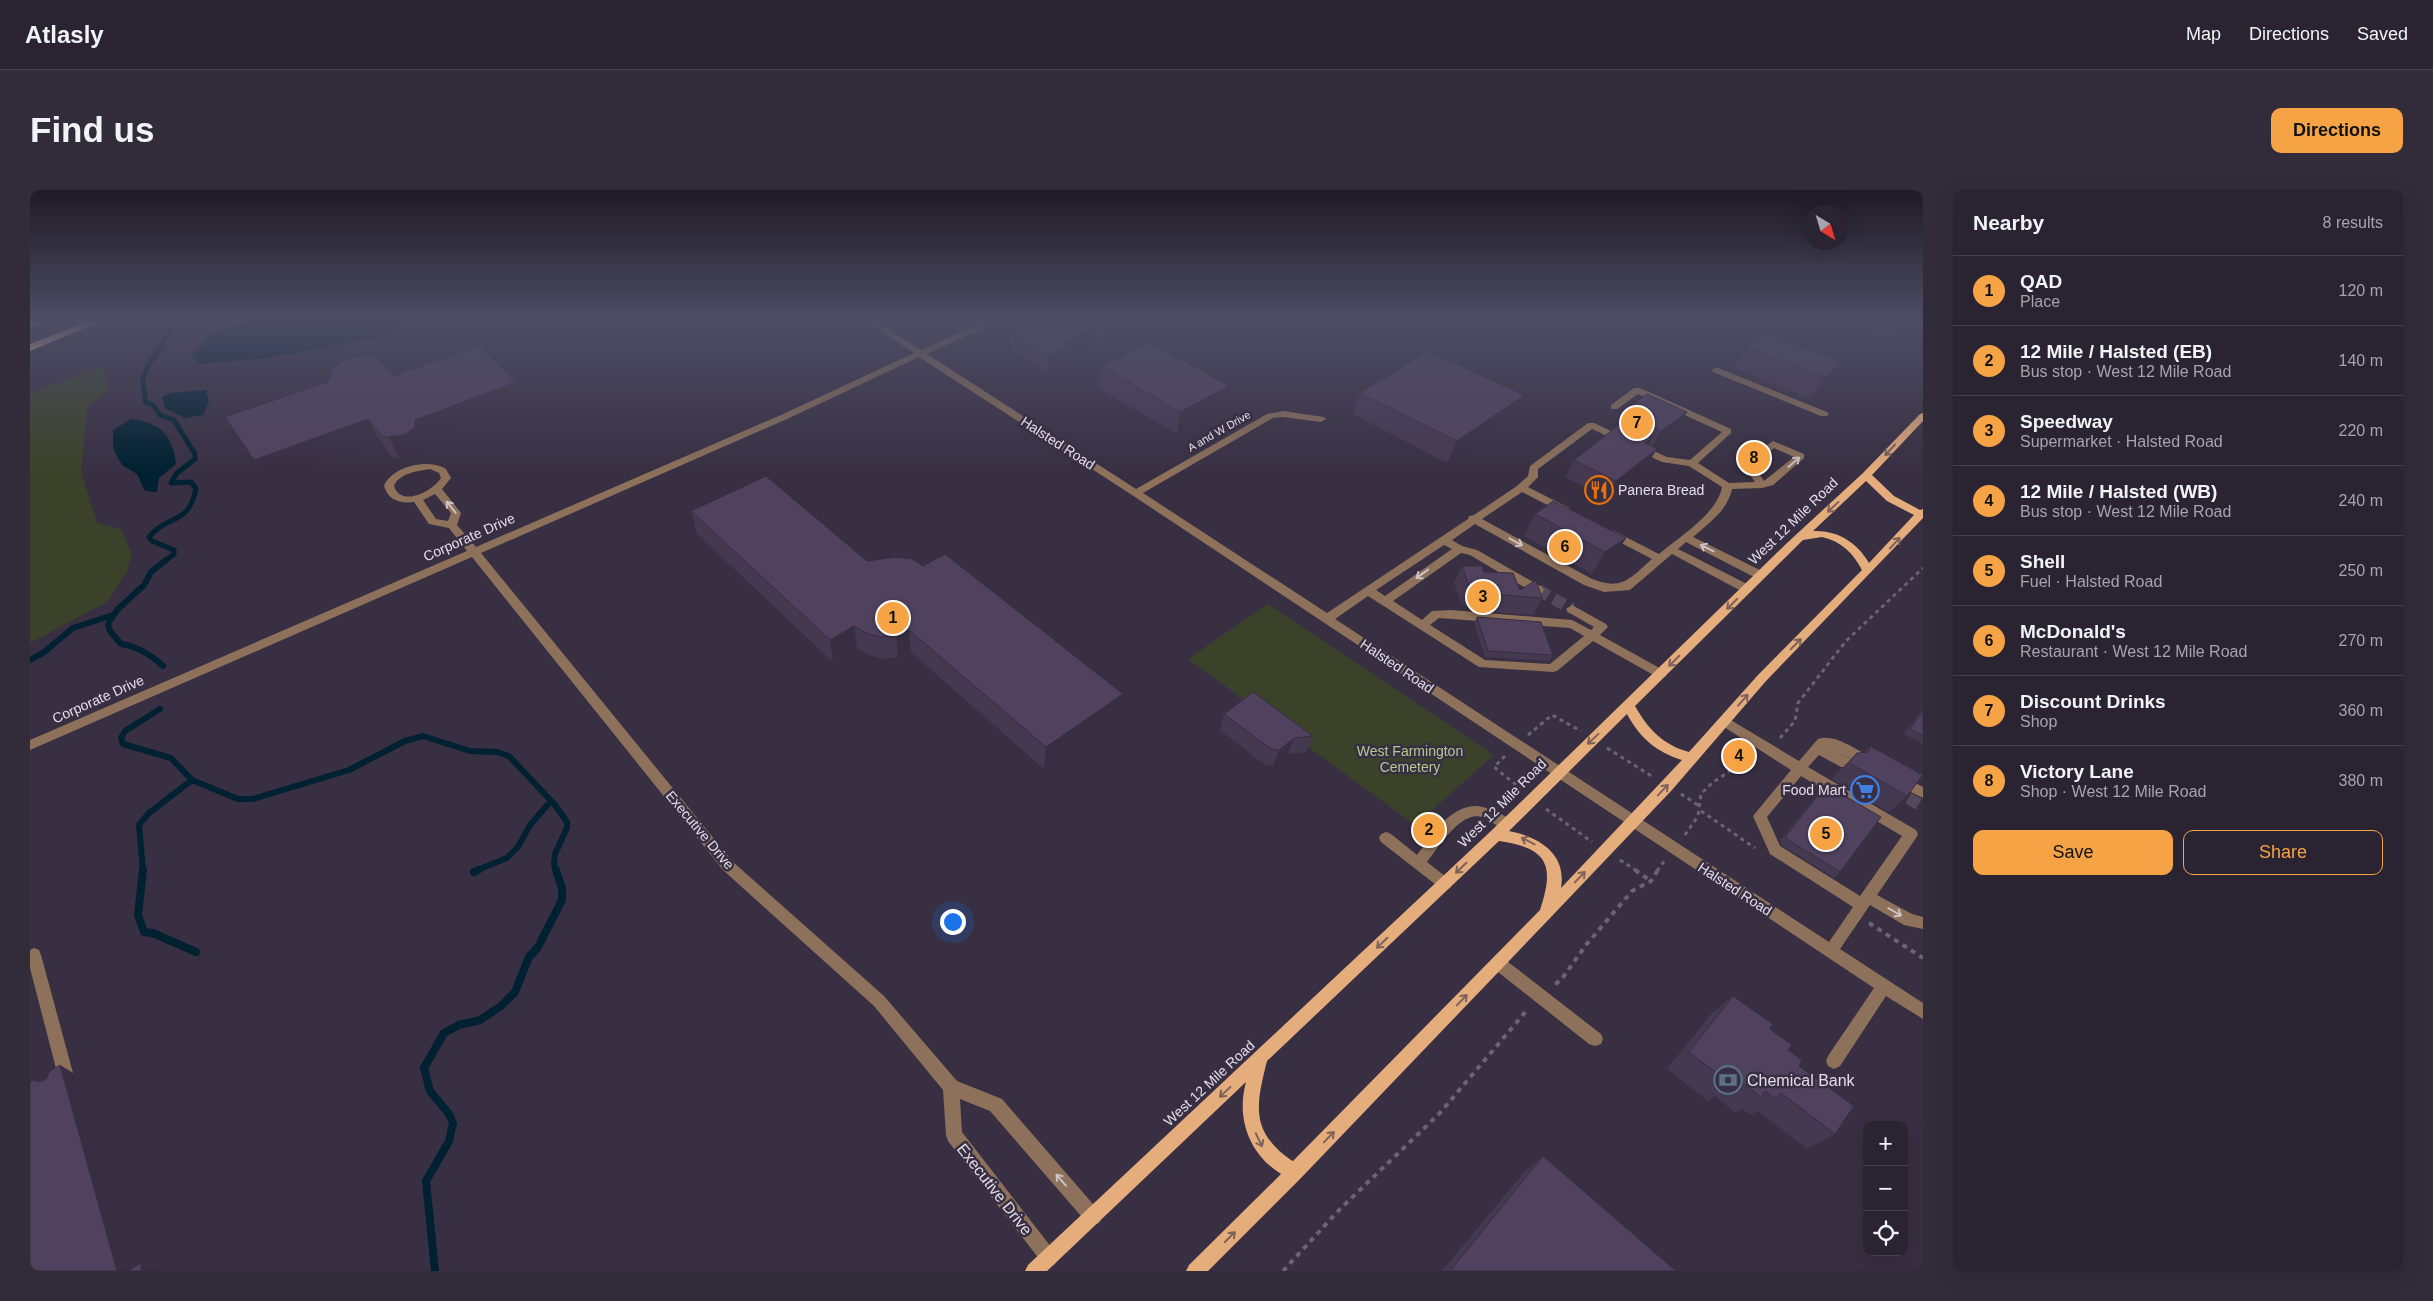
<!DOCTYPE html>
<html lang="en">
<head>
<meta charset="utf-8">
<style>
	:root { --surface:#2a2332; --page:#322b3a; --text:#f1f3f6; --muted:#a5a4ac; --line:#46404d; --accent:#f5a345 }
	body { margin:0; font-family:Helvetica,sans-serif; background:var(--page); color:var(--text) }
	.controls { position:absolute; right:15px; bottom:15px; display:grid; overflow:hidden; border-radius:10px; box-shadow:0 5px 20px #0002 }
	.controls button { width:45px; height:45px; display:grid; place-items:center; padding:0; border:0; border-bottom:1px solid var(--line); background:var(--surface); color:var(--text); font:25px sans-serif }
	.compass { position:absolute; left:1773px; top:15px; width:45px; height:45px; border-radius:50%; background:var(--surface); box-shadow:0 5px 20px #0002; rotate:142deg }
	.you { position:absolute; left:922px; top:731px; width:18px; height:18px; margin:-12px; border:4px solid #fff; border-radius:50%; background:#1a73e8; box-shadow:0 0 0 8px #1a73e833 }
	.badge { display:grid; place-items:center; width:32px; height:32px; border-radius:50%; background:var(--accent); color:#111; font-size:16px; font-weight:700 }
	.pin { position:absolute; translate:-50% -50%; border:2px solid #fff; box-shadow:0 1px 5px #0006 }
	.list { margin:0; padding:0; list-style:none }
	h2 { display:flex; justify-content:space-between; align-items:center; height:65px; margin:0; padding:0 20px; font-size:21px }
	h2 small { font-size:16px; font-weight:400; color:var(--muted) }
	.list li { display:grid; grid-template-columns:32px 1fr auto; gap:15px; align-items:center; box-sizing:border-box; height:70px; padding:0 20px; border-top:1px solid var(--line) }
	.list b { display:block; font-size:19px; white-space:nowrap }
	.list p { margin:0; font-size:16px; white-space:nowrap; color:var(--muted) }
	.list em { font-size:16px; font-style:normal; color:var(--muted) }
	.actions { display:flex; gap:10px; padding:15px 20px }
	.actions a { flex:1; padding:11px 0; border:1px solid var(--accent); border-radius:10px; text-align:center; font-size:18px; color:var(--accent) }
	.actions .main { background:var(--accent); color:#111 }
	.icon { flex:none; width:28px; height:28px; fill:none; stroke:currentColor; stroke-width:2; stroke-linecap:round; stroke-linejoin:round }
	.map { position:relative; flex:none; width:1893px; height:1081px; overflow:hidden; border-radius:10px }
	header { display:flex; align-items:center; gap:30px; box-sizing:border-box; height:70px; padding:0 25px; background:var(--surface); border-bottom:1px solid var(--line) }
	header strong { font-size:24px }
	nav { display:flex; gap:28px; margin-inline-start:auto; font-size:18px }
	.intro { display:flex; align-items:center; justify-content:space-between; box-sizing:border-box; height:120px; padding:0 30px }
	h1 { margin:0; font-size:35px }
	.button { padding:12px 22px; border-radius:10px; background:var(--accent); color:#111; font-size:18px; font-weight:700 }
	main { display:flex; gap:30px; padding:0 30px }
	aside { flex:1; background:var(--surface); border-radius:10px; box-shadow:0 5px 20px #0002 }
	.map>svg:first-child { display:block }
</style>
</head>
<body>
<header>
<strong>Atlasly</strong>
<nav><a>Map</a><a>Directions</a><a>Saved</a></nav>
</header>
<div class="intro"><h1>Find us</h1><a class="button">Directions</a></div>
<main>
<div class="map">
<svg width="1893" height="1081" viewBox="0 0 1893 1081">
	<rect width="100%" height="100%" fill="#382f42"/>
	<path fill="#3a4329" d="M 74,176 L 79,201 L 57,216 L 51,282 L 67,333 L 91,339 L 102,365 L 97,382 L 77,412 L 0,453 L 0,203 Z
		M 1238,414 L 1464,565 L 1385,635 L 1158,469 Z"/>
	<path fill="#002131" d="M 215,131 L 380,131 L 374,137 L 351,146 L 238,168 L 169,174 L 161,165 L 183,143 Z
		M 176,200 L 179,211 L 173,225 L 155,228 L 135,218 L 132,207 L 141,203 Z
		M 101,229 C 131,234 142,243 146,274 L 129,288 L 127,302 L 115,301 L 107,284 L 92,275 L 83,258 L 83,240 Z"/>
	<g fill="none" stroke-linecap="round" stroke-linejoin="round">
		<path stroke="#002131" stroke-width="5" d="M 496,131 L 524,133 L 555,131
			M 134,372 L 144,364 L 144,360 L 122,351 L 119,347 C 138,324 158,336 166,299 L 161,292 L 141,293 L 147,283 L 165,269 L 165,264 L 144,230 L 130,225 L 123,215 L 115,212 C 117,203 110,193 114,185 C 121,167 139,150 143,131"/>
		<path stroke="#002131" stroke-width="6" d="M 0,470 L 13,463 L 43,438 L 83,425
			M 133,476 C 121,465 107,456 91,454 L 80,441 L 78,434 L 87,420 L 114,395 L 121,382 L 136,370
			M 130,519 L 95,541 L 91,548 L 93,554 L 141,568 L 162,590 L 208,609 L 223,609 L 319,580 L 375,551 L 393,546 L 440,561 L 467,562 L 479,566 L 525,615 L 537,632 L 537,638 L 525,664 L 524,674 L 526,681
			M 113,681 L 109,635 L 119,623 L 162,590
			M 445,681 L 477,668 L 488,657 L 500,635 L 521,611"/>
		<path stroke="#002131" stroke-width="8" d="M 113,680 L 108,725 L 114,742 L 123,743 L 166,762
			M 444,682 L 448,680
			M 405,1081 L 396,991 L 419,951 L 423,933 L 419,924 L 400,901 L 394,878 L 414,843 L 429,835 L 450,830 L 471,816 L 485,802 L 499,767 L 508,757 L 532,710 L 532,698 L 526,680"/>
		<path stroke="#52495b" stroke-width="9" stroke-dasharray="9 5" stroke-linecap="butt" d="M 1720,274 L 1732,263"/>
		<path stroke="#52495b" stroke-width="12" stroke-dasharray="12 6" stroke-linecap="butt" d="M 1508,400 L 1542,419
			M 1863,599 L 1893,617"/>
		<path stroke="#6c6475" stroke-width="3" stroke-dasharray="4 4" stroke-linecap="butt" d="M 1498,545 L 1522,525 L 1551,541
			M 1750,548 L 1765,531 L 1768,513 L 1816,451 L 1893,378
			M 1577,558 L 1623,587
			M 1475,566 L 1464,577 L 1490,598
			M 1651,604 L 1671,617
			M 1516,619 L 1562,652
			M 1671,621 L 1725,658
			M 1655,645 L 1668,626 L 1671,604 L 1682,593 L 1722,566
			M 1590,670 L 1607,681
			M 1627,681 L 1635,670"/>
		<path stroke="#6c6475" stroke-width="4" stroke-dasharray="5 5" stroke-linecap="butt" d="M 1605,680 L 1621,691
			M 1839,733 L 1893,768
			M 1525,794 L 1531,790 L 1556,755 L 1602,701 L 1621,691 L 1628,680
			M 1253,1081 L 1310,1019 L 1409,924 L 1498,819"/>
		<path fill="#8d715a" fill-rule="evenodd" d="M 836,131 L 845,131 L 891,160 L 957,131 L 968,131 L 897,164 L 1106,299 L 1237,224 L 1253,221 L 1294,227 L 1296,229 L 1291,232 L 1253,227 L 1243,228 L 1113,303 L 1297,423 L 1438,329 L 1439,326 L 1444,325 L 1487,296 L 1498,286 L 1500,276 L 1558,233 L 1564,233 L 1637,267 L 1660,270 L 1692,242 L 1608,204 L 1587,219 L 1581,219 L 1581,215 L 1604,198 L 1610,198 L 1701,239 L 1701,243 L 1668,273 L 1699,293 L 1725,292 L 1713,275 L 1717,272 L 1723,272 L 1724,276 L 1734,291 L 1764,267 L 1744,258 L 1735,265 L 1729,265 L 1729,261 L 1743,251 L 1774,264 L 1774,268 L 1743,295 L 1732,298 L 1702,299 C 1698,320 1678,334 1663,347 L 1734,382 L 1735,385 L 1734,388 L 1726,388 L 1656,352 L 1648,359 L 1721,396 L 1723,399 L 1721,402 L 1713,402 L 1642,364 L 1600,400 L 1574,402 L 1554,395 L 1445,334 L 1422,350 L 1432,356 L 1447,360 L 1512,397 L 1514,400 L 1512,403 L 1504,403 L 1440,365 L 1431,363 L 1363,411 L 1392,430 L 1402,421 L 1421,420 L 1542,430 L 1561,440 L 1564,437 L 1538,422 L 1536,419 L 1542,415 L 1576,434 L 1578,437 L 1570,445 L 1635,481 L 1637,484 L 1635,487 L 1627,487 L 1563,451 L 1527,481 L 1523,482 L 1449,477 L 1338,406 L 1305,429 L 1799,752 L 1823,717 L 1740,664 L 1723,626 L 1761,580 L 1691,535 L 1689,532 L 1691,529 L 1699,529 L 1769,571 L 1788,549 C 1805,543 1828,561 1844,569 L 1845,573 L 1844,577 L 1839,578 L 1798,558 L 1821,569 L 1822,573 L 1821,577 L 1811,577 L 1789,565 L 1778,577 L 1886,640 L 1888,644 L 1886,648 L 1847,705 L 1882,724 L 1893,727 L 1893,739 L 1874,735 L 1840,715 L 1810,759 L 1893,813 L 1893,829 L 1856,806 L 1810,876 L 1804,879 L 1798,876 L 1796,871 L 1798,866 L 1844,798 L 1102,305 L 889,167 L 757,229 L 451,363 L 703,672 L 854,806 L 927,891 L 972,909 L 1069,1021 L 1072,1027 L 1069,1033 L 1063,1036 L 1057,1033 L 960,921 L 930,909 L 932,942 L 1025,1062 L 1028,1068 L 1025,1074 L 1019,1077 L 1013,1074 L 918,951 L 916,945 L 913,900 L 844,816 L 693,680 L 442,367 L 0,560 L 0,550 L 437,361 L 419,338 L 399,334 L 384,312 C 370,314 358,310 354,296 C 362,276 399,268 416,279 L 421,288 L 412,299 L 431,323 L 427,335 L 446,357 L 751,225 L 884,163 ZM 1562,239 L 1632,272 L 1659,276 L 1692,297 C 1687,324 1649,347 1629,364 L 1584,341 L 1576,341 L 1576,345 L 1622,369 C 1600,388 1593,401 1562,389 L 1452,329 L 1492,302 L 1531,322 L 1539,322 L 1539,318 L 1498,297 L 1508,287 L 1508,279 ZM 400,279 L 409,283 L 411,288 C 403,301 371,318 364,296 C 369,283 388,281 400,279 ZM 405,304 L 421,323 L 418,331 L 406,329 L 393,310 ZM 1414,355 L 1422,359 L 1355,406 L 1346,400 ZM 1409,428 L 1540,438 L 1554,446 L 1520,474 L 1455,470 L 1400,435 ZM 1771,586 L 1872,646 L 1830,706 L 1750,656 L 1737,627 Z
			M 1686,177 L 1797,222 L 1799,224 L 1797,226 L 1791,226 L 1683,182 L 1682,180 Z
			M 1870,585 L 1893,597 L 1893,608 L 1865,594 L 1863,590 L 1865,586 Z
			M 1448,616 C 1459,618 1477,624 1483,634 L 1481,638 L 1476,640 C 1467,637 1460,630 1452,627 C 1430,621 1408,658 1397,672 L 1420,690 L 1422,694 L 1420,698 L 1415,700 L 1410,698 L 1351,652 L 1349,648 L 1351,644 L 1356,642 L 1361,644 L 1387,665 C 1403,644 1420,615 1448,616 Z
			M 4,758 L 9,760 L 11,765 L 46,894 L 44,900 L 38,902 L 32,900 L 30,894 L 0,778 L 0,760 Z
			M 1468,766 L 1473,768 L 1571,844 L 1573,849 L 1571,854 L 1565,856 L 1559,854 L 1463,778 L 1461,773 L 1463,768 Z"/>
		<path fill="#e6ad7c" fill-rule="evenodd" d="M 1893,223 L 1893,231 L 1842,285 L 1864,306 L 1890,320 L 1893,319 L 1893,328 L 1736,491 L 1642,600 L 1522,726 L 1271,988 L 1178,1081 L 1156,1081 L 1159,1075 L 1251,984 C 1219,964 1206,928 1216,892 L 1017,1081 L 995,1081 L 998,1075 L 1461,641 L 1757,353 L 1833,283 L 1890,224 ZM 1836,291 L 1857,311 L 1884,325 L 1839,373 C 1827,352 1807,340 1783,341 ZM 1792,347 C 1811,351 1824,364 1832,380 L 1728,485 L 1659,562 C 1633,555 1618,539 1605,516 L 1773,350 ZM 1597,524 C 1610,548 1626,562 1652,570 L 1531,698 C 1537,663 1508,647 1479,641 ZM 1469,651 C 1518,658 1525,675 1510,720 L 1263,971 L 1261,970 C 1220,941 1226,915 1237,871 Z"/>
		<path fill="#ffc89a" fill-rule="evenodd" d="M 16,131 L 0,138 L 0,132 Z
			M 59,131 L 72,131 L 0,161 L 0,154 Z"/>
	</g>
	<path fill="#453951" d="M 1091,131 L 1090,147 L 1072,156 L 1062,153 L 1037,165 L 1037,172 L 1017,182 L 980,159 L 980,143 Z
		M 1136,131 L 1188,131 L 1187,132 L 1162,145 Z
		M 1838,131 L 1875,131 L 1873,137 L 1865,147 L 1863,147 L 1861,150 L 1834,142 Z
		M 1717,157 L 1812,172 L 1797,194 L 1780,209 L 1704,178 Z
		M 1071,176 L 1195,218 L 1147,244 L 1068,198 Z
		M 363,186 L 495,214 L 395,252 L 396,259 L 384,267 L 370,269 L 363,268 L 350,251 L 238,292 L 195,227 L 298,192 Z
		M 1330,203 L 1484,227 L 1417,273 L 1323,224 Z
		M 1595,220 L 1657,222 L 1647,238 L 1622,257 L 1617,275 L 1576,308 L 1535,287 L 1544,270 L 1586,237 Z
		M 661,321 L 837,371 L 1090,525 L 1014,579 L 881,462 L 868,467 L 853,469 L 838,465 L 827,458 L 803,472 L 667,344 Z
		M 1505,324 L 1596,348 L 1582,370 L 1562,384 L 1494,346 Z
		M 1432,376 L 1454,382 L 1490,400 L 1512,408 L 1503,425 L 1440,420 L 1439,416 L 1432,415 L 1424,393 Z
		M 1447,427 L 1523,465 L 1520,471 L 1455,467 L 1444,433 Z
		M 1893,519 L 1893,554 L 1874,544 Z
		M 1194,524 L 1283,546 L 1276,562 L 1258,564 L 1243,576 L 1235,575 L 1190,540 Z
		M 1840,556 L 1877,606 L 1859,622 L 1802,589 L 1811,579 L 1827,563 L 1834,563 Z
		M 1795,596 L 1810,682 L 1804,688 L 1751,655 L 1750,651 L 1789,602 Z
		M 1703,806 L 1740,839 L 1758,860 L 1769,876 L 1805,944 L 1777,959 L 1728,921 L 1721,925 L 1712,919 L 1706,923 L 1685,906 L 1678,911 L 1637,879 L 1681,824 Z
		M 1513,966 L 1646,1081 L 1412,1081 L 1495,981 Z"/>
	<path fill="#382e42" d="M 1092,131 L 1090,147 L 1072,156 L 1073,140 Z
		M 1164,131 L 1188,131 L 1187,132 L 1162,145 Z
		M 1064,137 L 1062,153 L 1037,165 L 1037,172 L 1017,182 L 1018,165 L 1034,151 Z
		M 1812,172 L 1797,194 L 1780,209 L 1795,187 Z
		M 486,192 L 495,214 L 395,252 L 396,259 L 384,267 L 370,269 L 359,247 L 385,230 Z
		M 1199,196 L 1195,218 L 1147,244 L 1150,222 Z
		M 1494,205 L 1484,227 L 1417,273 L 1427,251 Z
		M 1657,222 L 1647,238 L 1621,258 L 1631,241 Z
		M 338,229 L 350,251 L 238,292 L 224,270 Z
		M 1622,248 L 1612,265 L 1615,253 Z
		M 1627,259 L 1617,275 L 1576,308 L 1586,291 Z
		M 1596,348 L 1582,370 L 1562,384 L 1575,362 Z
		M 824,436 L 827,458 L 803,472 L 800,450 Z
		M 879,440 L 881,462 L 868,467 L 866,445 Z
		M 1093,504 L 1090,525 L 1014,579 L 1016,557 Z
		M 1264,548 L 1258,564 L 1243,576 L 1249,560 Z
		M 30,875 L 58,892 L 111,1073 L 131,1081 L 87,1081 Z"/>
	<path fill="#50425e" stroke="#382e42" d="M 1008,131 L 1092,131 L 1073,140 L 1064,137 L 1034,151 L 1038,156 L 1018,165 L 980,143 Z
		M 1841,131 L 1875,131 L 1873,137 L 1870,136 L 1868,139 Z
		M 1734,143 L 1812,172 L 1795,187 L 1717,157 Z
		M 1120,152 L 1199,196 L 1150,222 L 1071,176 Z
		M 449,156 L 486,192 L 385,230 L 385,237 L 374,245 L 359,247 L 352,246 L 338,229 L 224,270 L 195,227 L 298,192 L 303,179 L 310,173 L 320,168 L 336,165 L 348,168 L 363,186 Z
		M 1398,161 L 1494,205 L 1427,251 L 1330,203 Z
		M 1617,204 L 1657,222 L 1631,241 L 1599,226 L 1603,224 L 1595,220 Z
		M 1590,234 L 1622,248 L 1615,253 L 1627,259 L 1586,291 L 1544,270 Z
		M 736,286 L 837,371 L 866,367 L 882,369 L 893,376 L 915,364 L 1093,504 L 1016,557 L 879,440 L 866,445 L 850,447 L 836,443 L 824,436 L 800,450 L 661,321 Z
		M 1523,311 L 1596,348 L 1575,362 L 1505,324 Z
		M 1432,376 L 1452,376 L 1454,382 L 1483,383 L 1490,400 L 1506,390 L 1512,408 L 1448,403 L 1447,399 L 1440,399 Z
		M 1447,427 L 1511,432 L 1523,465 L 1458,461 Z
		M 1223,502 L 1283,546 L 1264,548 L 1249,560 L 1241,559 L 1194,524 Z
		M 1893,521 L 1893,546 L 1880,539 Z
		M 1840,556 L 1893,585 L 1877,606 L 1819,573 L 1827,563 L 1839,562 Z
		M 1795,596 L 1798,596 L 1851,627 L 1810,682 L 1757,649 L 1756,646 Z
		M 1703,806 L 1743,834 L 1740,839 L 1762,855 L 1758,860 L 1772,870 L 1769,876 L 1824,916 L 1805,944 L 1751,903 L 1746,909 L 1735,901 L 1731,907 L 1707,888 L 1702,895 L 1659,862 Z
		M 30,875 L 87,1081 L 0,1081 L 0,892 L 4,890 L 10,892 L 16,889 L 20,881 Z
		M 1513,966 L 1646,1081 L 1420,1081 Z
		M 111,1073 L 111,1081 L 98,1081 Z"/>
	<defs><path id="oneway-shaft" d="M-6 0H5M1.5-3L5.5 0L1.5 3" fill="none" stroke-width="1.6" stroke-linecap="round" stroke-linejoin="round" transform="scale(1.25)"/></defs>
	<g stroke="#7e6159">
		<use href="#oneway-shaft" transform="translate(1860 260) rotate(133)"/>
		<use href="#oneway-shaft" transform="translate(1803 317) rotate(137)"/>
		<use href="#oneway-shaft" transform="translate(1865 353) rotate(-47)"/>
		<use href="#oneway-shaft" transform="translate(1702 414) rotate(135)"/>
		<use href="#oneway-shaft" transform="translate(1766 454) rotate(-45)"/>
		<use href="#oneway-shaft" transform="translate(1644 471) rotate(135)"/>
		<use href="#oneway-shaft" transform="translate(1713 510) rotate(-49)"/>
		<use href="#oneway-shaft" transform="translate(1563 549) rotate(137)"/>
		<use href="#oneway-shaft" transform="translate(1633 600) rotate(-46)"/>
		<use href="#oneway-shaft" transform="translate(1498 651) rotate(-153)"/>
		<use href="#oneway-shaft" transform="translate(1431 678) rotate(136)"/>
		<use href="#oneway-shaft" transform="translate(1550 687) rotate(-46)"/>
		<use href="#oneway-shaft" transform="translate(1352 753) rotate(136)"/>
		<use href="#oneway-shaft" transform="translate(1432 810) rotate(-46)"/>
		<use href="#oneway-shaft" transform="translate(1195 902) rotate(137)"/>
		<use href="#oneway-shaft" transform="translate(1299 947) rotate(-46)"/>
		<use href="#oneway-shaft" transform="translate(1229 950) rotate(64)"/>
		<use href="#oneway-shaft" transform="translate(1200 1047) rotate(-45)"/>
	</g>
	<g stroke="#cec2c6">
		<use href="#oneway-shaft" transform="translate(1764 272) rotate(-41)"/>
		<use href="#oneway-shaft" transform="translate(421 317) rotate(-129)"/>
		<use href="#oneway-shaft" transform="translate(1486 352) rotate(29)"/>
		<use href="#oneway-shaft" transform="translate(1677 358) rotate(-153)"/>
		<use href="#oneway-shaft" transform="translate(1392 384) rotate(144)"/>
		<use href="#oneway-shaft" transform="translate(1865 722) rotate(30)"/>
		<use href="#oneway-shaft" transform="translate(1031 990) rotate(-131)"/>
	</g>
	<linearGradient id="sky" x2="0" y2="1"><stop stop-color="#1f1a24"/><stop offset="0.46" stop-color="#4d4d65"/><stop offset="1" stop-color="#4d4d65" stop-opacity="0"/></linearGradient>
	<rect width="1893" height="282" fill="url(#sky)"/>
	<defs>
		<symbol id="restaurant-ring" viewBox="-11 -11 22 22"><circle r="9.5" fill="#382f42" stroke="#e8710a" stroke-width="1.5"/><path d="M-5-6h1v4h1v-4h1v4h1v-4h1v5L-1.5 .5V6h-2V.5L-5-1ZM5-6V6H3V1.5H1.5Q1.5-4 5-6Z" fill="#e8710a"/></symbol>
		<symbol id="supermarket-ring" viewBox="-11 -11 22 22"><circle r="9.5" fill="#382f42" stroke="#3f7fe0" stroke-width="1.5"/><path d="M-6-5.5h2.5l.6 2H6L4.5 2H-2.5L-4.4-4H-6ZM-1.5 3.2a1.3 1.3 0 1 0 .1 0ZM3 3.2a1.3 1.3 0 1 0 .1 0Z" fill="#3f7fe0"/></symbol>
		<symbol id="bank-ring" viewBox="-11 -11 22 22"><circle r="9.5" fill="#382f42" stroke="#5c6f8a" stroke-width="1.5"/><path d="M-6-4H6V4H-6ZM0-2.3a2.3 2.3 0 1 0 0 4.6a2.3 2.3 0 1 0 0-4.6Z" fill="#5c6f8a"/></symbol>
	</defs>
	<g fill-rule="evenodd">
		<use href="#restaurant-ring" x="1553" y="284" width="32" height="32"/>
		<use href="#supermarket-ring" x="1819" y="584" width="32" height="32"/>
		<use href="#bank-ring" x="1682" y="874" width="32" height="32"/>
	</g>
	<g text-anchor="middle" stroke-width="5" stroke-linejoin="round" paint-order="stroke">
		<g font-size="11" fill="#e3ddea" stroke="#382f42">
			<text transform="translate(1189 241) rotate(-30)" y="4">A and W Drive</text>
		</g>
		<g font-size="14" fill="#e3ddea" stroke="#382f42">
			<text transform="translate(1028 253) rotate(33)" y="5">Halsted Road</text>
			<text transform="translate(1763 331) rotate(-44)" y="5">West 12 Mile Road</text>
			<text transform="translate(439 347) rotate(-24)" y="5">Corporate Drive</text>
			<text transform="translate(1367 476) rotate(34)" y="5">Halsted Road</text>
			<text transform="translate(68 509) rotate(-24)" y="5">Corporate Drive</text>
			<text transform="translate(1472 613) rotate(-45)" y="5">West 12 Mile Road</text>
			<text transform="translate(670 640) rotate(50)" y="5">Executive Drive</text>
			<text transform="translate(1705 699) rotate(33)" y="5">Halsted Road</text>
			<text transform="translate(1179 893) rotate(-43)" y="5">West 12 Mile Road</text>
		</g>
		<g font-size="14" fill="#e3ddea" stroke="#382f42" text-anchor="start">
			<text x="1588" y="305">Panera Bread</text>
			<text x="1816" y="605" text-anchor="end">Food Mart</text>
		</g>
		<g font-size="14" fill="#b3c890" stroke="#382f42">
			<text x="1380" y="566">West Farmington<tspan x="1380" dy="16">Cemetery</tspan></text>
		</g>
		<g font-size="16" fill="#e3ddea" stroke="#382f42" text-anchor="start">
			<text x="1717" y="896">Chemical Bank</text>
		</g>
		<g font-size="16" fill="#e3ddea" stroke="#382f42">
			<text transform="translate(965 999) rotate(52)" y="6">Executive Drive</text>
		</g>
	</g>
</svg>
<div class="controls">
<button>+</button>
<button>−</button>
<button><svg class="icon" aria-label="locate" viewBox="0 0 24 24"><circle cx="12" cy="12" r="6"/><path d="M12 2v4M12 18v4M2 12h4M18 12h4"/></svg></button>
</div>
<svg class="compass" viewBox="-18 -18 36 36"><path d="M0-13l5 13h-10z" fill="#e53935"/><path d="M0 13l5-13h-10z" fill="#a5a4ac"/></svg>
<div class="you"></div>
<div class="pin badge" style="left:863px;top:428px">1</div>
<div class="pin badge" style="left:1399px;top:640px">2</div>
<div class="pin badge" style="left:1453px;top:407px">3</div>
<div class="pin badge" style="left:1709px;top:566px">4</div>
<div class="pin badge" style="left:1796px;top:644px">5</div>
<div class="pin badge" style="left:1535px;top:357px">6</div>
<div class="pin badge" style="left:1607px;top:233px">7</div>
<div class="pin badge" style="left:1724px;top:268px">8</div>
</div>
<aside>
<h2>Nearby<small>8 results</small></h2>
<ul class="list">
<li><span class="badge">1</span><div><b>QAD</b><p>Place</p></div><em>120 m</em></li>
<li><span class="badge">2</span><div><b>12 Mile / Halsted (EB)</b><p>Bus stop · West 12 Mile Road</p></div><em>140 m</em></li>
<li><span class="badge">3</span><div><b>Speedway</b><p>Supermarket · Halsted Road</p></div><em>220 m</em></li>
<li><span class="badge">4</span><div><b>12 Mile / Halsted (WB)</b><p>Bus stop · West 12 Mile Road</p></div><em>240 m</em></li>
<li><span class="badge">5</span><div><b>Shell</b><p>Fuel · Halsted Road</p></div><em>250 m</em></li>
<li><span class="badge">6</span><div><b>McDonald's</b><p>Restaurant · West 12 Mile Road</p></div><em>270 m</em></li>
<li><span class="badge">7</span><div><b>Discount Drinks</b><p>Shop</p></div><em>360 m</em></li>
<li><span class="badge">8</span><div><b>Victory Lane</b><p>Shop · West 12 Mile Road</p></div><em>380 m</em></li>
</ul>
<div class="actions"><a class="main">Save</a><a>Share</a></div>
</aside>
</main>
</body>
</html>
